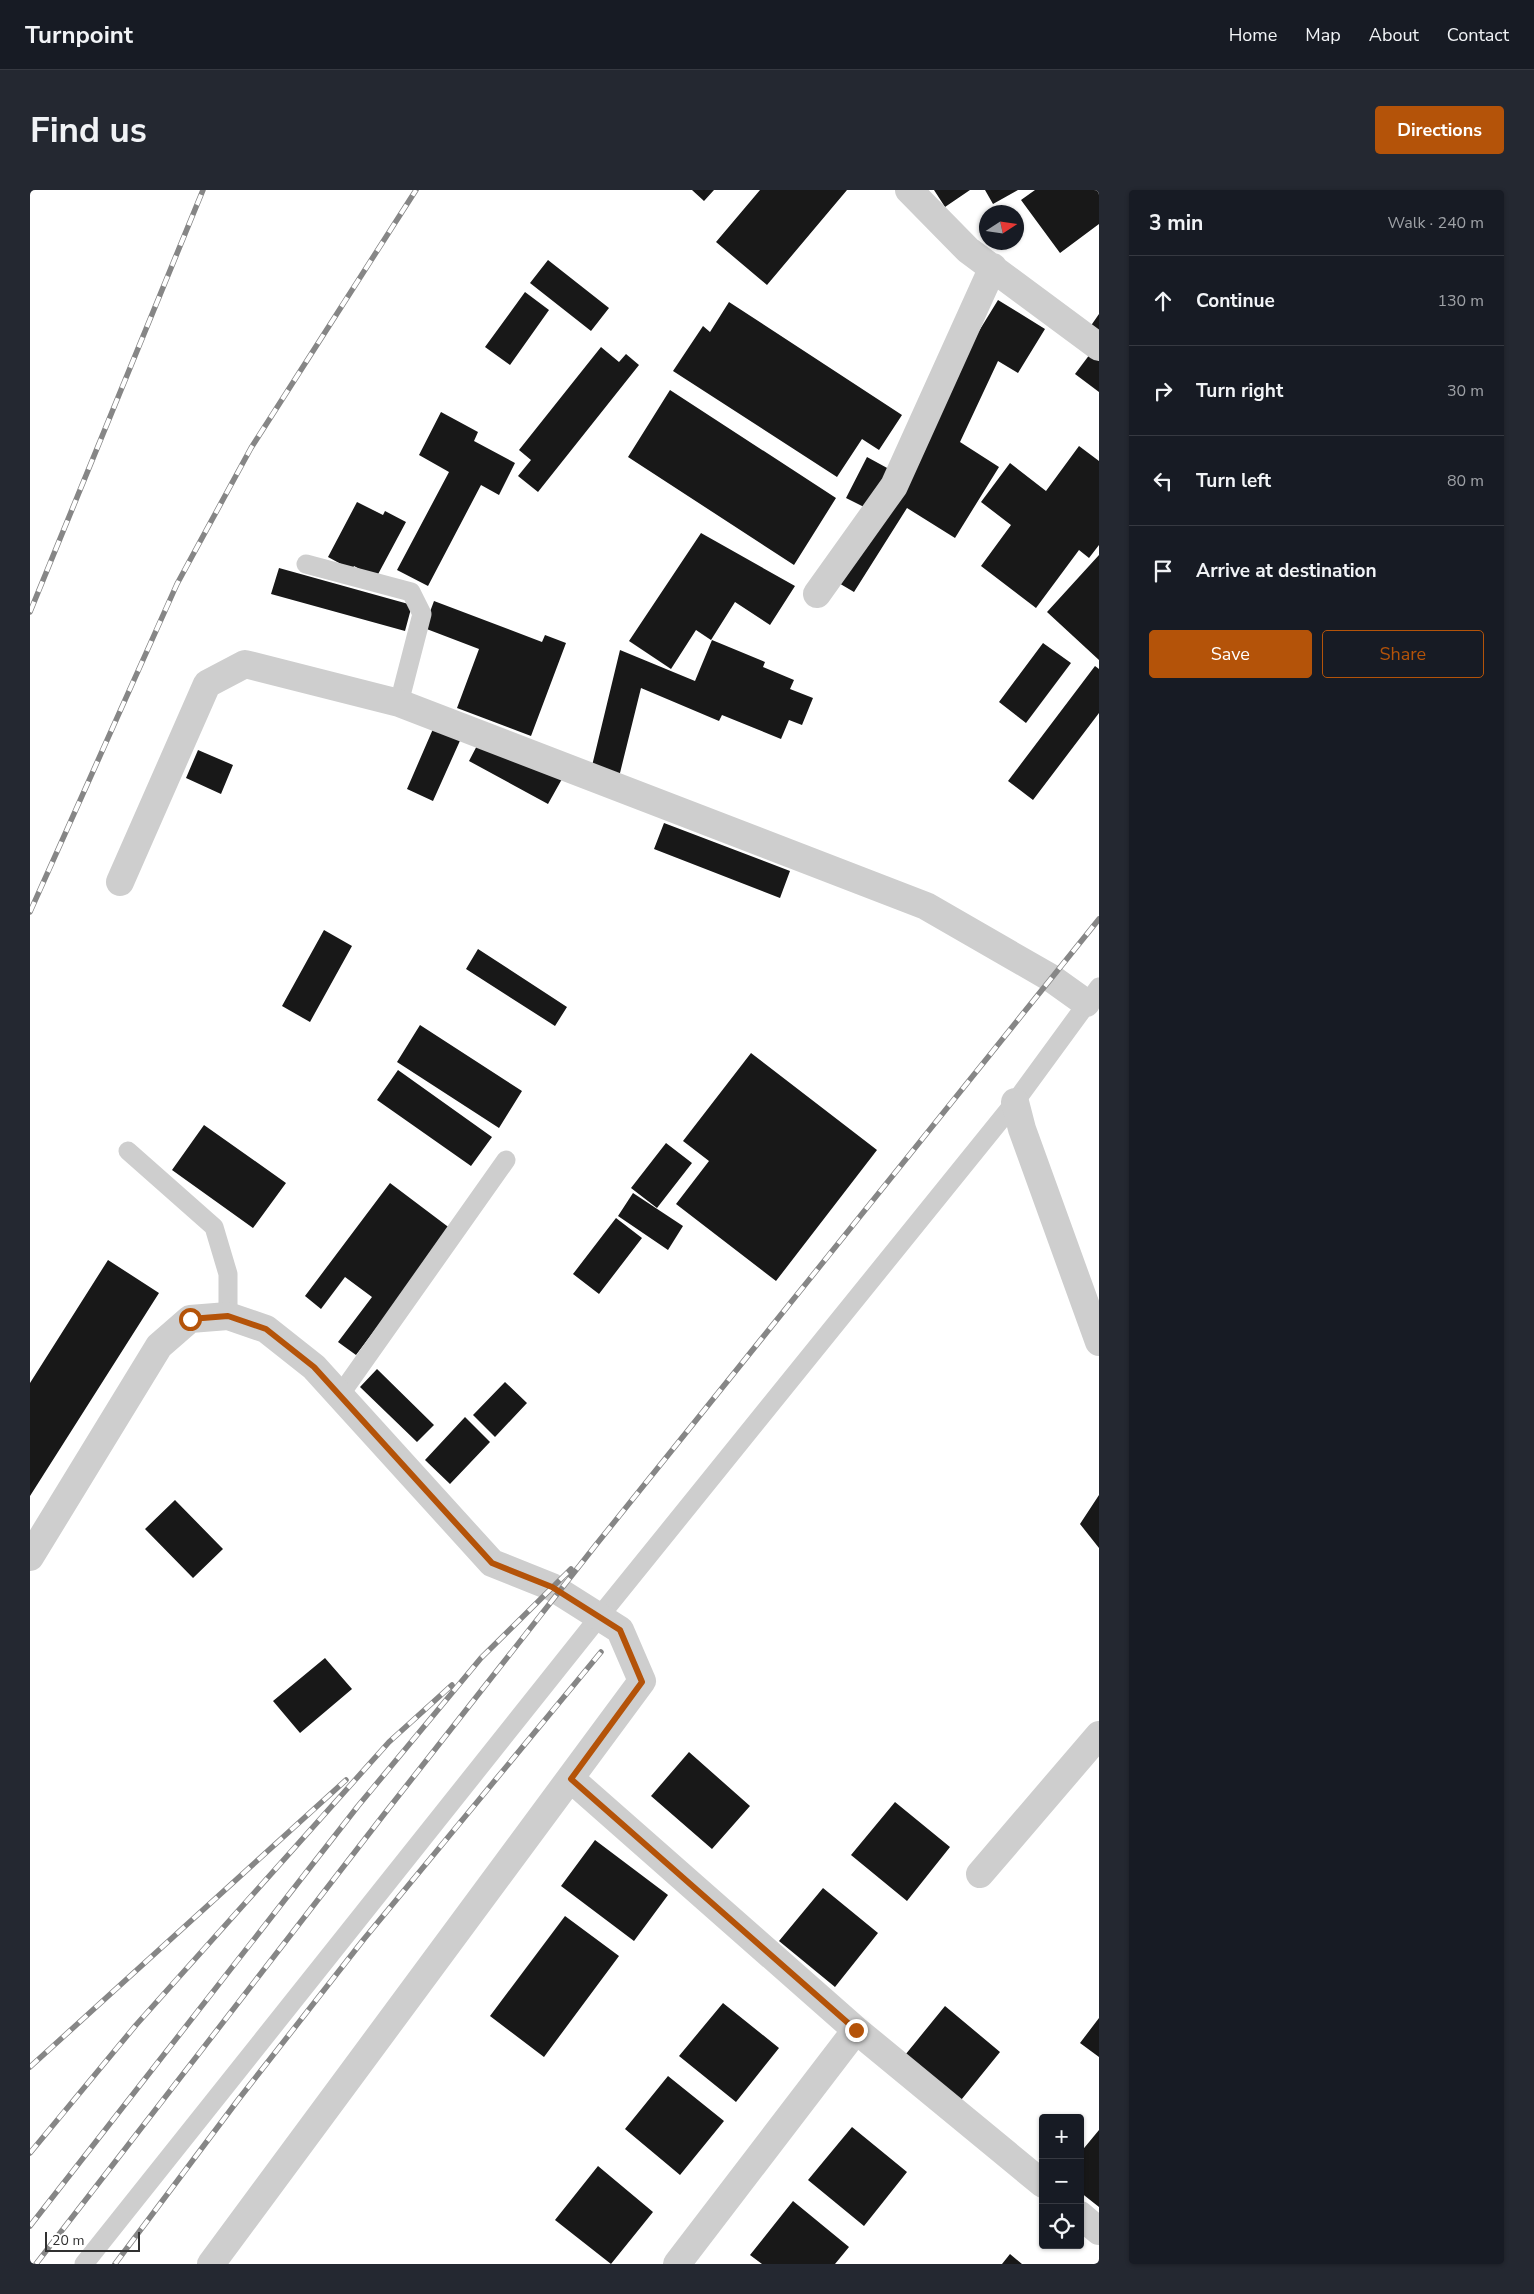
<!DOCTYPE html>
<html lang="en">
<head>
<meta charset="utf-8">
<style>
	:root { --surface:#171b24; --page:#242831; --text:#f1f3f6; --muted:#9ea1a6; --line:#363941; --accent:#b45309 }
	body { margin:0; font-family:"Nunito Sans",sans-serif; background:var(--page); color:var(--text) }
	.controls { position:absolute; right:15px; bottom:15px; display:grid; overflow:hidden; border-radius:5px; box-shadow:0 1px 4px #0004 }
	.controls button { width:45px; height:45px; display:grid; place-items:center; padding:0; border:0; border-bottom:1px solid var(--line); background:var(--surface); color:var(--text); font:25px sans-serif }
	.compass { position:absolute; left:949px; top:15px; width:45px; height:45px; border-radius:50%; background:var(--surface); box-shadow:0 1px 4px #0004; rotate:78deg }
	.scale { position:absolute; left:15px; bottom:12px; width:95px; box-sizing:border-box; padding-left:5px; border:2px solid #313131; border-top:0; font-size:14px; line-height:18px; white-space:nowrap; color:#313131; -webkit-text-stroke:4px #fff; paint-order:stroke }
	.stop { position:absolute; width:15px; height:15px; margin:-11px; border:4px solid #b45309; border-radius:50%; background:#fff }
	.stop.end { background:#b45309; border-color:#fff; box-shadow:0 1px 5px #0008 }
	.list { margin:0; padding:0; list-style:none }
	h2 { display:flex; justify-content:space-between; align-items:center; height:65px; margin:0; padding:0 20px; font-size:21px }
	h2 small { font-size:16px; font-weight:400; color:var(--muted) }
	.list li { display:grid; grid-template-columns:32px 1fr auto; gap:15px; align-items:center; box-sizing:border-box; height:90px; padding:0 20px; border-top:1px solid var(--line) }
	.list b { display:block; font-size:19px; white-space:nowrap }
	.list em { font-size:16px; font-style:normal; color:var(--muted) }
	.actions { display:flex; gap:10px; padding:15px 20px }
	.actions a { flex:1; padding:11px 0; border:1px solid var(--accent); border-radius:5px; text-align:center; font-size:18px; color:var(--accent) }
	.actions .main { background:var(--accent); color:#fff }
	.icon { flex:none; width:28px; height:28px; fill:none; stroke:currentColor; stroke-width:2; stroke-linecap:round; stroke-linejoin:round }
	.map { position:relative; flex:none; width:1069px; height:2074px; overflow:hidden; border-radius:5px }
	header { display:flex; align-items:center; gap:30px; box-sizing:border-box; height:70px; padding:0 25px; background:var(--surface); border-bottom:1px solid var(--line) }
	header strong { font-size:24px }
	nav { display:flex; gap:28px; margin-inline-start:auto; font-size:18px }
	.intro { display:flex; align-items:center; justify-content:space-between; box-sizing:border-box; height:120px; padding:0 30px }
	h1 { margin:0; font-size:35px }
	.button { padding:12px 22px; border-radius:5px; background:var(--accent); color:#fff; font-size:18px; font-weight:700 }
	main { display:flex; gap:30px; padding:0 30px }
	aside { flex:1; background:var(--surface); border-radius:5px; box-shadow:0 1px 4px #0004 }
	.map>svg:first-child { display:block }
</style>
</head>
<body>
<header>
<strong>Turnpoint</strong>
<nav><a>Home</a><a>Map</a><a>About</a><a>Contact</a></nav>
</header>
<div class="intro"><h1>Find us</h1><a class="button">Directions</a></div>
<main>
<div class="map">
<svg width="1069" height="2074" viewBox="0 0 1069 2074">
	<rect width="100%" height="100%" fill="#fff"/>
	<path fill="#181818" d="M 662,0 L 684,0 L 674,11 Z
		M 730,0 L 817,0 L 737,95 L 686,52 Z
		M 904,0 L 940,0 L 915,17 Z
		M 955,0 L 988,0 L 963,14 Z
		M 1005,0 L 1069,0 L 1069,34 L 1030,63 L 991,10 Z
		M 518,70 L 579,118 L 561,141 L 500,93 Z
		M 495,102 L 519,120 L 480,175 L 455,157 Z
		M 968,110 L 1015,139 L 988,183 L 968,171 L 930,252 L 969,277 L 925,348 L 877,318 L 824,402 L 807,392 L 941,154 Z
		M 699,112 L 872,225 L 849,260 L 832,249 L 807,287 L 643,181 L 673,136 L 680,142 Z
		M 1069,124 L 1069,143 L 1060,137 Z
		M 571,157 L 589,172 L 596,164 L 609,175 L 508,302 L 488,286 L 501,270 L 489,260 Z
		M 1060,164 L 1069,171 L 1069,202 L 1045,184 Z
		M 640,200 L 806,308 L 764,375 L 598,267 Z
		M 411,222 L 448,242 L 444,251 L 485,273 L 469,305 L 451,295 L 398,396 L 367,380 L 419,282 L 389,265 Z
		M 1049,256 L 1069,271 L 1069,355 L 1059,368 L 1049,360 L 1006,418 L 951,376 L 981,335 L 951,312 L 980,273 L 1016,301 Z
		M 837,267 L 859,279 L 838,319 L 816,308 Z
		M 327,312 L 353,325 L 355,321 L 376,332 L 346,388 L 324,376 L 322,380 L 298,367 Z
		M 671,343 L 765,396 L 740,435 L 705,412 L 681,450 L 666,440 L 641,479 L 599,451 Z
		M 1069,365 L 1069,470 L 1017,422 Z
		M 249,378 L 382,415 L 375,441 L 241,404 Z
		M 404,411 L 512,452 L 515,445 L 536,453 L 501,546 L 427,518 L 449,459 L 394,438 Z
		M 682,450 L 735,472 L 733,477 L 764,490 L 760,499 L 783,508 L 772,535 L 759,530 L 751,549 L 692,525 L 689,531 L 611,498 L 589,587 L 561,580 L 590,460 L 665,491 Z
		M 1013,453 L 1041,473 L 996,533 L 969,512 Z
		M 1065,476 L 1069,479 L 1069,523 L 1003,610 L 978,591 Z
		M 406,532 L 433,544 L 403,611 L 377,599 Z
		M 452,546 L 532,589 L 518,614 L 439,571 Z
		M 168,560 L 203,575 L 191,604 L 156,588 Z
		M 634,633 L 760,681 L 750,708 L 624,659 Z
		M 294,740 L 322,756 L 280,832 L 252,816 Z
		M 448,759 L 537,817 L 525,836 L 436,779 Z
		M 390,835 L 492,901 L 469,938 L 367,872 Z
		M 721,863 L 847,960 L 746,1091 L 646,1014 L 679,971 L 653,951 Z
		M 368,880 L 462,947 L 441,976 L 347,910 Z
		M 174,935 L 256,993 L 223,1038 L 142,980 Z
		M 636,953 L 662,973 L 627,1018 L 601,998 Z
		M 360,993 L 421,1039 L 326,1165 L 308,1152 L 342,1107 L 315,1087 L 291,1119 L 275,1106 Z
		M 603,1003 L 653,1036 L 638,1060 L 588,1026 Z
		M 586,1028 L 612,1048 L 569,1104 L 543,1084 Z
		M 78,1070 L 129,1103 L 0,1306 L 0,1193 Z
		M 347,1179 L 404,1235 L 387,1252 L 330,1197 Z
		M 475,1192 L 497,1213 L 465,1247 L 443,1225 Z
		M 435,1227 L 460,1252 L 420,1294 L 395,1270 Z
		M 1069,1305 L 1069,1358 L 1050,1334 Z
		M 145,1310 L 193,1359 L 163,1388 L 115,1339 Z
		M 295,1468 L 322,1499 L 270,1543 L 243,1511 Z
		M 659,1562 L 720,1616 L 682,1659 L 621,1606 Z
		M 865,1612 L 920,1657 L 877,1711 L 821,1665 Z
		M 565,1650 L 638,1705 L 604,1751 L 531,1696 Z
		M 793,1698 L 848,1743 L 805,1797 L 749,1751 Z
		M 535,1726 L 589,1766 L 514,1867 L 460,1826 Z
		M 693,1813 L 749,1858 L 706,1912 L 649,1866 Z
		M 915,1816 L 970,1862 L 927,1915 L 871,1870 Z
		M 1069,1828 L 1069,1867 L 1050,1853 Z
		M 638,1886 L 694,1931 L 650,1985 L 595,1939 Z
		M 822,1937 L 877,1982 L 834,2036 L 778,1990 Z
		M 1069,1940 L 1069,2017 L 1050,2002 L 1050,1963 Z
		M 568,1976 L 623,2022 L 581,2074 L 525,2030 Z
		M 763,2011 L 819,2057 L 805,2074 L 732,2074 L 720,2065 Z
		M 980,2064 L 992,2074 L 972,2074 Z"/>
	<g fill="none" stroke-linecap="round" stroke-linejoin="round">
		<path stroke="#cecece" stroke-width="19" d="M 276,374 L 381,402 L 392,424 L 369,513
			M 98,961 L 184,1037 L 198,1084 L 198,1126
			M 310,1205 L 476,970
			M 54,2074 L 569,1427 L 985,912 L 1069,797"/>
		<path stroke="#cecece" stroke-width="28" d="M 879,0 L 938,60 L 1069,157
			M 787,404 L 864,296 L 963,77
			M 90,692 L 177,494 L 215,474 L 369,513 L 896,716 L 1021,788 L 1056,813
			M 985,912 L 992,939 L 1069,1152
			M 0,1367 L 129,1156 L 160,1129 L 198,1126 L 236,1139 L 284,1177 L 462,1373 L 522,1397 L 590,1440 L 612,1491 L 181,2074
			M 541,1589 L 826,1840 L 1013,1994
			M 950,1684 L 1069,1545
			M 1050,2025 L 1069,2041
			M 647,2074 L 826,1840"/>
		<defs>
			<path id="rail" d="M 0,422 L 173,0
				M 0,722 L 147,394 L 221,258 L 386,0
				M 0,1877 L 316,1590
				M 0,1963 L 106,1835 L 359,1552 L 422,1495
				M 0,2036 L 328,1616 L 451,1468 L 541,1379
				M 6,2074 L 355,1623 L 565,1356 L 1069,729
				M 85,2074 L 208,1910 L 334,1749 L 571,1462"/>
		</defs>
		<use href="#rail" stroke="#868686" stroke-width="5.5"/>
		<use href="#rail" stroke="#fff" stroke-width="4" stroke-dasharray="11" stroke-linecap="butt"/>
	</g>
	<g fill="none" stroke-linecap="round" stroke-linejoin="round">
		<path stroke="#b45309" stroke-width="6" d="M 160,1129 L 198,1126 L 236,1139 L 284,1177 L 462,1373 L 522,1397 L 590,1440 L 612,1492 L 541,1589 L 826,1840"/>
	</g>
</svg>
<div class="controls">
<button>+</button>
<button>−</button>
<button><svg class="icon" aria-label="locate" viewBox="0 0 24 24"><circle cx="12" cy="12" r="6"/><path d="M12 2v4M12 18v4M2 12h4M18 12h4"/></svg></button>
</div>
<svg class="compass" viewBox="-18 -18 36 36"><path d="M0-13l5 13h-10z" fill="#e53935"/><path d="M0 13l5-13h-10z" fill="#9ea1a6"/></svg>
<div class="scale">20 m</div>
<div class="stop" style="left:160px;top:1129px"></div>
<div class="stop end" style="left:826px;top:1840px"></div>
</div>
<aside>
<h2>3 min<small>Walk · 240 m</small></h2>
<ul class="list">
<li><svg class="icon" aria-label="ahead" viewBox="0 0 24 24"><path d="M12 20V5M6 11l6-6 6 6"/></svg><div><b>Continue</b></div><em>130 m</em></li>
<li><svg class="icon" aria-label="right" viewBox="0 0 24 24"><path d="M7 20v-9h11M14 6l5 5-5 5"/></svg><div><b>Turn right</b></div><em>30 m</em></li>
<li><svg class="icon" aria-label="left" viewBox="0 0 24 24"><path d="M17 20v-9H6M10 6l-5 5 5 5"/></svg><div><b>Turn left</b></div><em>80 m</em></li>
<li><svg class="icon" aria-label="arrive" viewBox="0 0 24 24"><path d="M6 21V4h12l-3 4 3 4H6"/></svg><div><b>Arrive at destination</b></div></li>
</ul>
<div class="actions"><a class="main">Save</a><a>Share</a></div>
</aside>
</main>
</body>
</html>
